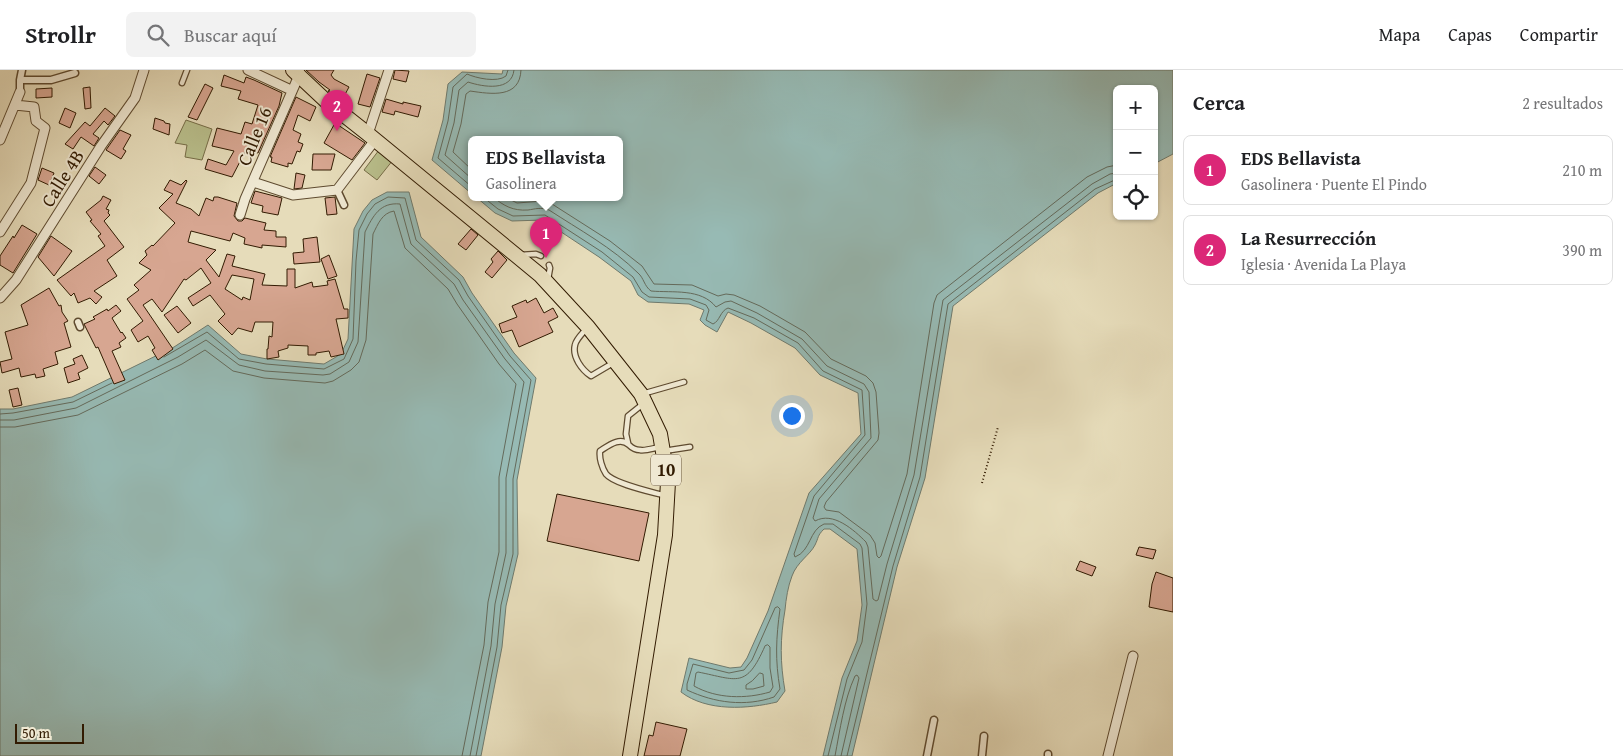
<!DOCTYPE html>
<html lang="es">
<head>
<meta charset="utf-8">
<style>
	:root { --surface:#fff; --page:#f2f2f2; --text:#202124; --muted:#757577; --line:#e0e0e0; --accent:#db2777 }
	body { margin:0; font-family:"Gentium Book Plus",serif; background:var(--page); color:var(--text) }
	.controls { position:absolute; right:15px; top:15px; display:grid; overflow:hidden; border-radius:8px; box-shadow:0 1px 4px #0004 }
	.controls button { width:45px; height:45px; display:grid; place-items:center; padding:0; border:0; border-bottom:1px solid var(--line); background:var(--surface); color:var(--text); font:25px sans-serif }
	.scale { position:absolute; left:15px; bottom:12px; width:69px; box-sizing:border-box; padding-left:5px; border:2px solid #321b02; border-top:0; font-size:14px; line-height:18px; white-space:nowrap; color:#321b02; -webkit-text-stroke:4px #efe8d2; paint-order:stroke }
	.you { position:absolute; left:791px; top:345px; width:18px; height:18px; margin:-12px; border:4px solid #fff; border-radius:50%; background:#1a73e8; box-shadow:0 0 0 8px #1a73e833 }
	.badge { display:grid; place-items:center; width:32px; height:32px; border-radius:50%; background:var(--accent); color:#fff; font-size:16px; font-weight:700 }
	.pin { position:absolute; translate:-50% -41px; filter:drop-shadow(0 1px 2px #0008) }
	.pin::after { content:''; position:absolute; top:26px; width:18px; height:15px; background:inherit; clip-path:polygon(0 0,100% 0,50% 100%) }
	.popup { position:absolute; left:468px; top:66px; width:155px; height:65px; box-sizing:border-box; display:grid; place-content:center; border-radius:8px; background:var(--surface); filter:drop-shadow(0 1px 4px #0005); font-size:16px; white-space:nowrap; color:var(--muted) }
	.popup b { font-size:19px; color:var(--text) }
	.popup::after { content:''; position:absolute; left:50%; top:100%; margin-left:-10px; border:10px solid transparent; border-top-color:var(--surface) }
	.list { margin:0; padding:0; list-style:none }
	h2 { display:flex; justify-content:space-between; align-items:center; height:65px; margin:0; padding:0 20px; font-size:21px }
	h2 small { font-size:16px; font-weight:400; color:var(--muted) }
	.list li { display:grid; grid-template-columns:32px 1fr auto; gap:15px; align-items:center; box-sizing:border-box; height:70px; margin:0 10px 10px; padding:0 10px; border:1px solid var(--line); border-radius:8px }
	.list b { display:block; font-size:19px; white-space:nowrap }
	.list p { margin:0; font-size:16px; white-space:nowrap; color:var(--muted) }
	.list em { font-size:16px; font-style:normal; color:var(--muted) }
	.icon { flex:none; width:28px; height:28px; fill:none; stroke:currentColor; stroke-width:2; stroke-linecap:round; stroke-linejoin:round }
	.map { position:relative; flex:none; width:1173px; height:686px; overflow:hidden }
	header { display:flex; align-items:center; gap:30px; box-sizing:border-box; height:70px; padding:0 25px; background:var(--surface); border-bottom:1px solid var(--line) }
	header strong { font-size:24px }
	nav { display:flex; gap:28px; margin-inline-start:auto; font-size:18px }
	.search { width:350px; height:45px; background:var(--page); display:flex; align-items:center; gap:12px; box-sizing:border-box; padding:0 18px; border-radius:8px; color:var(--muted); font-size:19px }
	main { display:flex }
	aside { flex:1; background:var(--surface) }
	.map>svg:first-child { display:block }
</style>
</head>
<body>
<header>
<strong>Strollr</strong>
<div class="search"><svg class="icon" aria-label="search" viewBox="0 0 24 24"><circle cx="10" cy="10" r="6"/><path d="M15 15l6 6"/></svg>Buscar aquí</div>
<nav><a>Mapa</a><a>Capas</a><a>Compartir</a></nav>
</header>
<main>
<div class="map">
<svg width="1173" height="686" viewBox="0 0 1173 686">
	<rect width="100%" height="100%" fill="#e6dcba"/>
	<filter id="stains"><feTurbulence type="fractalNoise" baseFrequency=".004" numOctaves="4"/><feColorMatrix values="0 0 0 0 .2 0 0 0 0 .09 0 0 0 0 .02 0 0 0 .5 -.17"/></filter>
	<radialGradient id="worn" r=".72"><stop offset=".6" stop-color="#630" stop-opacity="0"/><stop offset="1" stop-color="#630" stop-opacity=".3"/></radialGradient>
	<path fill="#b9bf8c" stroke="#766d47" d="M 186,50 L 212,59 L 202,90 L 185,87 L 187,75 L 175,73 Z
		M 379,80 L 393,90 L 377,110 L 364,100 Z"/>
	<path fill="#97bab4" stroke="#6f7a6d" d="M 503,0 L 1173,0 L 1173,84 L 1154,94 L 1154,19 L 1117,19 L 1117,113 L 1098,123 L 953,236 L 925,408 L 897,497 L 852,686 L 823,686 L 842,608 L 857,571 L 862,535 L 857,479 L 830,459 L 824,459 C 817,466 819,467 815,475 C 810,485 797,492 792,506 C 788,516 786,529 785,540 C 780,569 780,592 785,621 L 777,632 C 748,639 707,642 681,622 L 689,588 L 730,598 L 741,597 L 747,588 L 768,541 L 809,423 L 861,364 L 858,323 L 820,305 L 795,278 L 751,253 L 728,242 L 717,262 L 705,255 L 700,250 L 704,240 L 689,234 L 648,232 L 638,225 L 631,211 L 599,187 L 543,150 L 512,151 L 495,143 L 476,127 L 620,127 L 620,69 L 472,69 L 472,124 L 432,90 L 443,50 L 448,14 L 462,2 L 502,4 Z
		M 387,122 L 409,122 L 421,167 L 463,207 L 472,223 L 514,283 L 536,308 L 517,410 L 518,484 L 506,536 L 502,577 L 481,686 L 0,686 L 0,339 L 13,339 L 72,327 L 174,277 L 208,255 L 241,284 L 267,289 L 324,294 L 341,284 L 348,269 L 354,159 L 363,141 L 372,130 Z"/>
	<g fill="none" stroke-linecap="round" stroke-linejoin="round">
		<path stroke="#646a5b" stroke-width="1" d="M 472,100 L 453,82 L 461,54 L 466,24 L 470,21 C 491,24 520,29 521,0
			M 472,109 L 445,85 L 454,53 L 459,20 L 468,12 C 483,17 512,22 514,0
			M 472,117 L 438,88 L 448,51 L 453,17 L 467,4 C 476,8 497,13 506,6 L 508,0
			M 483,127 L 498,139 L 513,146 L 545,145 L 602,182 L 633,207 L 642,222 L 649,227 L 690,229 L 706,235 L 709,240 L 706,250 L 713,254 C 720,251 720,241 728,238 L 754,248 L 798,273 L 823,301 L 862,320 L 865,365 L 814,426 L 794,484 L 795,487 C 811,481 809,460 824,454 L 833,454 L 860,474 L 862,478 L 867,534 L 862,572 L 847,609 L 828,686
			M 493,127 C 504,136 513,141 528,140 C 535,139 541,137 549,140 C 578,159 613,178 638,203 C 644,208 644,216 651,221 C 673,223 701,218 716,237 L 725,232 L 731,231 L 757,243 L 802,269 L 827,296 L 864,314 L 869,322 L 871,368 L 819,429 L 813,448 L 815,451 C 833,441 854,460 866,472 L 868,477 L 873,529 L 876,531 L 878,530 L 887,494 L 914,405 L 943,230 L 1092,114 L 1110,104 L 1117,103
			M 505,127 L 517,133 L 543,131 L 552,134 L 610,171 L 642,196 L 654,214 L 692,215 L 718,226 L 726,224 L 734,225 L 760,236 L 805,262 L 831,289 L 866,306 L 873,313 L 876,322 L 879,363 L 878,370 L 826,432 L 824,437 L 826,440 L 839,442 L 870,465 L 875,473 L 877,486 L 879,488 L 881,486 L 907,404 L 934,233 L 937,225 L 1087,107 L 1107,97 L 1117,95
			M 164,287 L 207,262 L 239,289 L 266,294 L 324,299 L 344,289 L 353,269 L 356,191 L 359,160 L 367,144 L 375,134 L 388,127 L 405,128 L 416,170 L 459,210 L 468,226 L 510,286 L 531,310 L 513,409 L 513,484 L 501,535 L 497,577 L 476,686
			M 0,344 L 13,343 L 73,332 L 112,313
			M 0,350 L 14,350 L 76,338 L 178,287 L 206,270 L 239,295 L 265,301 L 323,305 L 330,304 L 349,292 L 358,272 L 365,162 C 373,146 380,132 400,134 L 411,174 L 454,214 L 463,230 L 505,289 L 524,312 L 506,408 L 506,483 L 495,534 L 491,576 L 470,686
			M 0,357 L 15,357 L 78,345 L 182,294 L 205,280 L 233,301 L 264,308 L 325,313 L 333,311 L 351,300 L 359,292 L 366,270 L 373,164 C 378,154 382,143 394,141 L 405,178 L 448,219 L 457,234 L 499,294 L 516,314 L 499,407 L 499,482 L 488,532 L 484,575 L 462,686
			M 778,537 L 780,539 C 776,568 775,590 780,619 L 774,627 C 745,637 715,633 687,620 L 687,614 L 693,594 L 729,603 L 744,600 L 752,590 L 775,538 Z
			M 768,575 L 770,577 L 770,598 L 773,617 L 770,622 C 746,629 717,629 694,616 L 696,603 L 698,602 C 738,610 746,619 765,576 Z
			M 760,603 L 763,604 L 764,616 L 753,619 L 746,619 L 746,615 L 752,611 Z
			M 835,686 C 840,660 844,630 855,606 L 857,605 L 859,608 L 841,686
			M 847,686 L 893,496 L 920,407 L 948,234 L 1095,119 L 1117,109"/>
	</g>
	<path fill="#d7a691" stroke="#321b02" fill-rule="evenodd" d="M 306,0 L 334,0 L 331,5 L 334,9 L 349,17 L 342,30 L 331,23 L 328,21 L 330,20 L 319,12 Z
		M 395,0 L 409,1 L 406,12 L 393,9 Z
		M 367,4 L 380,8 L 370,37 L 358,34 Z
		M 224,5 L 244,13 L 246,7 L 254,10 L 282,23 L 279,36 L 258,83 L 246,80 L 232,107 L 205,99 L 208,89 L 226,95 L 234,81 L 212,76 L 217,58 L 241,64 L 245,52 L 252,54 L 258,35 L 238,29 L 241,21 L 221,16 Z
		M 205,14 L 213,18 L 197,50 L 188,47 Z
		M 90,17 L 91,38 L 85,39 L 83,18 Z
		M 52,18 L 52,27 L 36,28 L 36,19 Z
		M 296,27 L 316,37 L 310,51 L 298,45 L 293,60 L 301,64 L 298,72 L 303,74 L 300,82 L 297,81 L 292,94 L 288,93 L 288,97 L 271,92 L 272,87 L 270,87 Z
		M 386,29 L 403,34 L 403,32 L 421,36 L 418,47 L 395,41 L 394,45 L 382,42 Z
		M 65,38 L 76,43 L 70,58 L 59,53 Z
		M 105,38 L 115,46 L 108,55 L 104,51 L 93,64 L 99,68 L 94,76 L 81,67 L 73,79 L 65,74 L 85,52 L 90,56 Z
		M 155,48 L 164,51 L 165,53 L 170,54 L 169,65 L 153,59 Z
		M 335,53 L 365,73 L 352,90 L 324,73 Z
		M 120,60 L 131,65 L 123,79 L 126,81 L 121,89 L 106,80 Z
		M 313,84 L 335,84 L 331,100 L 312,100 Z
		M 95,97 L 106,105 L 99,114 L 89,106 Z
		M 42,98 L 54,103 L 49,115 L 38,110 Z
		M 296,103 L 305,105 L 302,118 L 294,119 Z
		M 170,110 L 181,115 L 186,110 L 187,111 L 176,133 L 191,139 L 199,146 L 206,128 L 213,131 L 214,127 L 218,127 L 237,133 L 234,146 L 238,151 L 242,151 L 245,148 L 266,153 L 264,160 L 276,161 L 276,167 L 286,167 L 286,177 L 262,175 L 262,178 L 244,174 L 245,168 L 233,163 L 230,171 L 191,161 L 188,172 L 216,180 L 206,190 L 219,207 L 227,184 L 235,186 L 232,196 L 265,204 L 262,215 L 287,216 L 287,199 L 295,199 L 295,218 L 312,212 L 313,217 L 328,215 L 327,211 L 335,209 L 344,239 L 348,239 L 348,248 L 336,249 L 344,284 L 331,287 L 329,281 L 316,283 L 316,285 L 308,285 L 308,276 L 288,275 L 288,278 L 278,281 L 279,287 L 267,289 L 267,279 L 268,279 L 269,266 L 272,267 L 273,252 L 255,252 L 252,262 L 238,258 L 232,265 L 218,251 L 225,244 L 210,225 L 193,236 L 188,228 L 211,213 L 201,198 L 186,210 L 184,209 L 162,242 L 152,229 L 143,235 L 173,279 L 158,290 L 152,280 L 155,278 L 148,266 L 138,272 L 131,260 L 143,251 L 127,229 L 139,220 L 134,215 L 151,200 L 139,193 L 147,185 L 145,181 L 152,175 L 153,176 L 175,153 L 159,138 L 173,124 L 164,120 ZM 232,205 L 254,209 L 250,230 L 243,227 L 242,230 L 225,219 Z
		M 255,121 L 282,128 L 278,145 L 262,142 L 263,136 L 251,133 Z
		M 103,126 L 111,130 L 106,139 L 109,140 L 108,143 L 110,145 L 104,151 L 124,177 L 107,190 L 117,206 L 94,221 L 102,227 L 96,234 L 90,228 L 78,233 L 74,223 L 71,226 L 57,210 L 105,176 L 98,166 L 101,164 L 90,151 L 92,150 L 86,142 L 101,130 Z
		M 335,127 L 337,144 L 327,145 L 325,128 Z
		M 22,155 L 37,164 L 13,203 L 0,195 L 0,186 L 13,166 L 14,168 Z
		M 471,159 L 478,165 L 466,180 L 458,174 Z
		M 51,166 L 72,181 L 54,206 L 38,187 Z
		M 317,167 L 320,192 L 294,194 L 293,183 L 304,182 L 303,169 Z
		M 498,181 L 507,190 L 492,208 L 485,202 L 493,192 L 491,189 Z
		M 329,185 L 337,206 L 328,209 L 321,189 Z
		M 49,218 L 59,236 L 61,235 L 62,242 L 68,251 L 64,253 L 71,277 L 55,282 L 58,294 L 43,299 L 45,306 L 36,308 L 35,304 L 21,307 L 19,298 L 2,303 L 0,292 L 12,289 L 5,262 L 28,255 L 21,235 Z
		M 536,228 L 544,243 L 553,238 L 558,247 L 548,252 L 553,262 L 519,277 L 512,260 L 502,263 L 499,254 L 517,247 L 512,236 L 526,230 L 527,233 Z
		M 116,235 L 121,241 L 112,248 L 121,263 L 122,262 L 126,268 L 119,273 L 121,277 L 112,281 L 125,310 L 114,314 L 98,277 L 96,278 L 84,254 L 95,249 L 93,247 L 107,239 L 108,241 Z
		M 177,236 L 191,253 L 178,263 L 164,245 Z
		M 82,285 L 88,298 L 78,303 L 80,309 L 68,313 L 64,298 L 75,294 L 73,289 Z
		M 18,318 L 22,335 L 13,337 L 9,320 Z
		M 557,424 L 649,443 L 639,491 L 547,471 Z
		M 1139,477 L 1156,480 L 1153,489 L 1136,485 Z
		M 1080,491 L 1096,497 L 1092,506 L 1076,500 Z
		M 1156,502 L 1173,508 L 1173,542 L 1149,537 L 1152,514 Z
		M 656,652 L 687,659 L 680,686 L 644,686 L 649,665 L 653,666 Z"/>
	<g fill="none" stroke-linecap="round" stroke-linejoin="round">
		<defs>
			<path id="service" d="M 182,13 L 187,0
				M 520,185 L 536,184 L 541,186
				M 548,209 L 550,198 L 549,195
				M 587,258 C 584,262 576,269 575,275 C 572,287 582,300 591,306 L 613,293
				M 642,324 L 684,312
				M 628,373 L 626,364 L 628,346 L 643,334
				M 660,377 C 654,378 646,381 640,380 C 635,380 632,378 629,375 C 620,366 608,376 600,381 C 599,388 602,398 606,404 C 614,414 652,422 666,426
				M 664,381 L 690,377"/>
			<path id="pedestrian" d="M 20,10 L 51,10 L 75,3
				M 20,22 L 20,10 L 22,0
				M 337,120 L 344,135
				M 78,252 L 80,257
				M 927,686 L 934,650
				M 982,686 L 984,666
				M 1048,686 L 1048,684"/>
			<path id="minor" d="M 248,0 L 291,20
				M 368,64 L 389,0
				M 0,70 L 20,22
				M 253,112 L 293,125 L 337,120 L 375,70
				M 240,145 L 245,129 L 300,3
				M 0,162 L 31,113 L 45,58 L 36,51 L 34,37 L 15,35
				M 0,228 L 16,210 L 101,76 L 135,28 L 144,0
				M 1108,686 L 1133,586"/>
			<path id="primary" d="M 293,0 L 325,30 L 368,64 L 540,205 L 588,257 L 641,324 L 660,364 L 668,412 L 665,465 L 630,686"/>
		</defs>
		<use href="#service" stroke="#5f4b30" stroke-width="7"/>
		<use href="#pedestrian" stroke="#5f4b30" stroke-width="9"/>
		<use href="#minor" stroke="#5f4b30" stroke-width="11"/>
		<use href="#primary" stroke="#321b02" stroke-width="16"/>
		<path stroke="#321b02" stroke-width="2" stroke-dasharray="1 2.5" stroke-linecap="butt" d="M 982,413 L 998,357"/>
		<use href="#service" stroke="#efe8d2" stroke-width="4.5"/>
		<use href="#pedestrian" stroke="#efe8d2" stroke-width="6"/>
		<use href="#minor" stroke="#efe8d2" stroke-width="9"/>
		<use href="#primary" stroke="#e6dcba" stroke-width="14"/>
	</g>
	<g text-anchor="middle" stroke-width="4" stroke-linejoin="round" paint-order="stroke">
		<rect fill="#efe8d2" stroke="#6b5840" stroke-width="1" x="651" y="384.5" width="30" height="31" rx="4"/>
		<g font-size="18" font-weight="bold" fill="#321b02">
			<text x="666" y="406">10</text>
		</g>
		<g font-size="19" fill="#321b02" stroke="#efe8d2">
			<text transform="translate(254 66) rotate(-68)" y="7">Calle 16</text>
			<text transform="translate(62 108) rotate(-58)" y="7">Calle 4B</text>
		</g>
	</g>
	<rect width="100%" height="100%" filter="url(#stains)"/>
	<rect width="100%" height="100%" fill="url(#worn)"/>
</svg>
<div class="controls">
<button>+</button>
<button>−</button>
<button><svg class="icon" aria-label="locate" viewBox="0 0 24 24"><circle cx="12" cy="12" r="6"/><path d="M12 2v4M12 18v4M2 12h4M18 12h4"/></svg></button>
</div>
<div class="scale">50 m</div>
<div class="you"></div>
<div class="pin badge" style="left:546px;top:188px">1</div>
<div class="popup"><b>EDS Bellavista</b>Gasolinera</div>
<div class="pin badge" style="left:337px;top:61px">2</div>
</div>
<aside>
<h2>Cerca<small>2 resultados</small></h2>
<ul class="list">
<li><span class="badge">1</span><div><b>EDS Bellavista</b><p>Gasolinera · Puente El Pindo</p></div><em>210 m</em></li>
<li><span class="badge">2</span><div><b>La Resurrección</b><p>Iglesia · Avenida La Playa</p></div><em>390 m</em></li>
</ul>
</aside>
</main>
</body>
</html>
